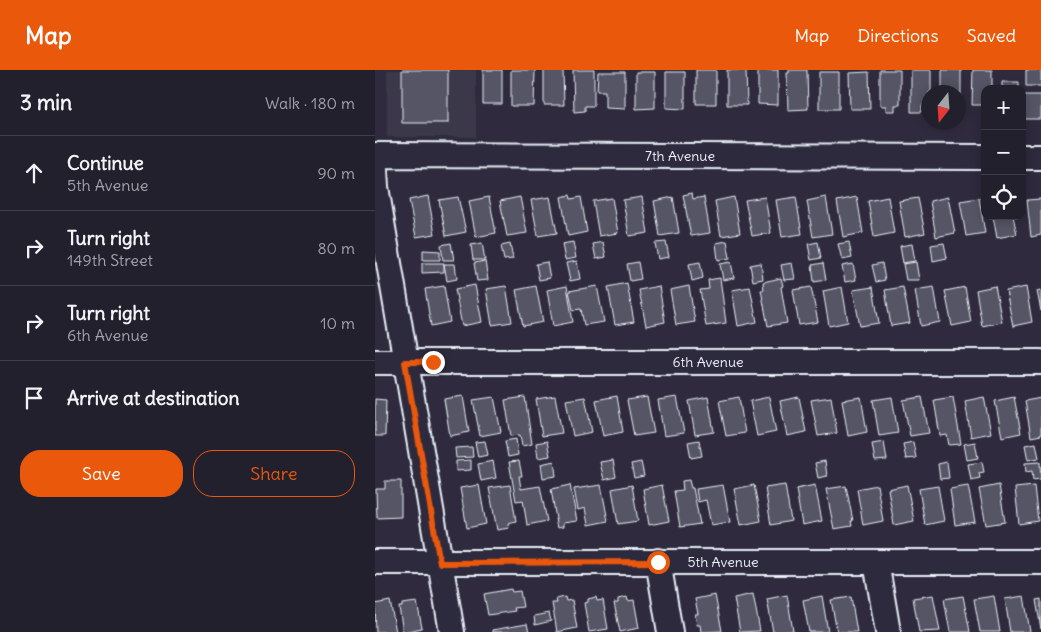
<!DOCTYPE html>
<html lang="en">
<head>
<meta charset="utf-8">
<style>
	:root { --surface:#23202e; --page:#2b2836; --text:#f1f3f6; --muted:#a3a3aa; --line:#403e4a; --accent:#ea580c }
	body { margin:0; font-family:Delius,sans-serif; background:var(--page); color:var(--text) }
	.controls { position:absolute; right:15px; top:15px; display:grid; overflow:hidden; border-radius:10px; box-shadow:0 2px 12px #0003 }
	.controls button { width:45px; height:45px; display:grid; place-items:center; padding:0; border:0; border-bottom:1px solid var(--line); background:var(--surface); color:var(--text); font:25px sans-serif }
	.compass { position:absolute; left:546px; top:15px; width:45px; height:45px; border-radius:50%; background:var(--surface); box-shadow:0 2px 12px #0003; rotate:197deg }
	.stop { position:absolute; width:15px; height:15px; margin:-11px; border:4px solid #ea580c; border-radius:50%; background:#fff }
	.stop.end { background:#ea580c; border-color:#fff; box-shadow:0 1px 5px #0008 }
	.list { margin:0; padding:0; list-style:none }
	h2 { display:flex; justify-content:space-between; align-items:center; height:65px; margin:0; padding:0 20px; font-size:21px }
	h2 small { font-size:16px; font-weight:400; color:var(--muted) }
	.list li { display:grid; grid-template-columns:32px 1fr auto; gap:15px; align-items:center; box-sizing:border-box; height:75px; padding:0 20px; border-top:1px solid var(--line) }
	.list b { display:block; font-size:19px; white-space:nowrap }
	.list p { margin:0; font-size:16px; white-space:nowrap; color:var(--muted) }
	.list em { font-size:16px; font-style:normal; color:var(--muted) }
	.actions { display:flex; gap:10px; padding:15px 20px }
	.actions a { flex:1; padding:11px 0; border:1px solid var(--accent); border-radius:20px; text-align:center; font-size:18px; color:var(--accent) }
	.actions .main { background:var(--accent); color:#fff }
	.icon { flex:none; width:28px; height:28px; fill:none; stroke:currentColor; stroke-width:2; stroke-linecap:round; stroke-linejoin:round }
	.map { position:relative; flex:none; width:666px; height:562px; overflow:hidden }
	header { display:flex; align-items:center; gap:30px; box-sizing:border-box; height:70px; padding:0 25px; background:var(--accent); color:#fff }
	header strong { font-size:24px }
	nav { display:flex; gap:28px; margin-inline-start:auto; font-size:18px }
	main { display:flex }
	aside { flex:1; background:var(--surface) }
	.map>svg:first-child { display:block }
</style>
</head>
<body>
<header>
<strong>Map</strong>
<nav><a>Map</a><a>Directions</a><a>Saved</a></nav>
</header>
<main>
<aside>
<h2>3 min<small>Walk · 180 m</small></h2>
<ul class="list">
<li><svg class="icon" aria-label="ahead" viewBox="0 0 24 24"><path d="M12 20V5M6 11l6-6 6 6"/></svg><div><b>Continue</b><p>5th Avenue</p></div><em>90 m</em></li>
<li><svg class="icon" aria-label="right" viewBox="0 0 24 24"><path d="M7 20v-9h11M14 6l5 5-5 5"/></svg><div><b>Turn right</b><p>149th Street</p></div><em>80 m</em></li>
<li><svg class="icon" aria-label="right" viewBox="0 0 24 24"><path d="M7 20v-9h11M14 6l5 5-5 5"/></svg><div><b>Turn right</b><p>6th Avenue</p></div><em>10 m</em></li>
<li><svg class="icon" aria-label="arrive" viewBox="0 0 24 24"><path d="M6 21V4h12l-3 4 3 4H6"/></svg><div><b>Arrive at destination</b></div></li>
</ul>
<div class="actions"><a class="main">Save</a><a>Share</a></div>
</aside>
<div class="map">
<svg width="666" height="562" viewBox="0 0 666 562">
	<rect width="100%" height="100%" fill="#2f2a3d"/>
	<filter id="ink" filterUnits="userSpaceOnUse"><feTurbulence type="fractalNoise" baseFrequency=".02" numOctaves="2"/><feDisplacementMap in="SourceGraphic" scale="10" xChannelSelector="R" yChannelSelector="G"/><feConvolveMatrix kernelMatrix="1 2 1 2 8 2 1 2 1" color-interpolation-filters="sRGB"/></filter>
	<g filter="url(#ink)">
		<path fill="#3b3749" d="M 12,0 L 101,0 L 101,67 L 12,67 Z"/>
		<path fill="#575565" stroke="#e8f1f8" d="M 27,0 L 73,0 L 73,53 L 27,53 Z
			M 108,0 L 127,0 L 127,34 L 108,34 Z
			M 136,0 L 160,0 L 159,36 L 136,36 Z
			M 169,0 L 188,0 L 189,35 L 169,35 Z
			M 198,0 L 219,0 L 219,36 L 210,36 L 210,41 L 199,42 Z
			M 321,0 L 341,0 L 341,34 L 321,34 Z
			M 352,0 L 371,0 L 372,35 L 352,35 Z
			M 383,0 L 403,0 L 403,35 L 383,34 Z
			M 414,0 L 432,0 L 433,39 L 413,40 L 412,3 L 414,3 Z
			M 505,0 L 525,0 L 525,35 L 520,35 L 520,41 L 511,41 L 511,36 L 505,36 Z
			M 536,0 L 556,0 L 556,22 L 554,22 L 554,35 L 547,35 L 547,42 L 536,42 Z
			M 567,0 L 586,0 L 586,35 L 584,35 L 584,22 L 567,22 Z
			M 598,0 L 617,0 L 617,19 L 610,19 L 610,35 L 597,35 Z
			M 651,0 L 666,0 L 666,16 L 651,16 Z
			M 223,2 L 250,2 L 250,39 L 230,38 L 230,21 L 222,21 Z
			M 261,2 L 280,2 L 280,38 L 261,39 Z
			M 291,2 L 310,2 L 310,39 L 291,38 Z
			M 444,2 L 464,2 L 464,39 L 444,39 Z
			M 494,2 L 495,39 L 475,39 L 474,3 Z
			M 627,12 L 644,12 L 644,19 L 627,19 Z
			M 648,25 L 666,25 L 666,49 L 648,49 Z
			M 317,123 L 318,129 L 329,127 L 335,163 L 316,166 L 308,125 Z
			M 195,125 L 196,129 L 206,127 L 212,162 L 193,166 L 186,127 Z
			M 53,126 L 60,164 L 41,167 L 34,130 Z
			M 83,127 L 91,162 L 71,166 L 64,130 Z
			M 114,127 L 121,163 L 101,167 L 94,131 Z
			M 145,127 L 152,163 L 132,166 L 125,131 Z
			M 175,127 L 182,163 L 163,166 L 156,130 Z
			M 267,127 L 273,163 L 254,166 L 248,130 Z
			M 298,127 L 304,163 L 285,166 L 279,131 Z
			M 359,127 L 365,163 L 346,166 L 340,131 Z
			M 390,127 L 396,163 L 377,166 L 370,130 Z
			M 421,127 L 427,164 L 407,167 L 401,130 Z
			M 451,127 L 457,164 L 438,167 L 432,131 Z
			M 482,127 L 488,163 L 468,167 L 462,131 Z
			M 513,127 L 519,163 L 499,167 L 493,131 Z
			M 573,127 L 580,163 L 561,167 L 555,131 Z
			M 237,128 L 243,163 L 224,166 L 218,131 Z
			M 543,128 L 550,163 L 530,167 L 524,131 Z
			M 604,128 L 610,163 L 591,166 L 585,131 Z
			M 666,129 L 666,165 L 656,167 L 652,130 Z
			M 618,146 L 638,146 L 642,164 L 622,168 Z
			M 352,171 L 355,188 L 343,190 L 341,173 Z
			M 198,172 L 201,188 L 190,190 L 187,174 Z
			M 228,172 L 231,187 L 221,189 L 218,174 Z
			M 291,172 L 294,187 L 283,189 L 280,173 Z
			M 443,172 L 446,188 L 436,190 L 433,174 Z
			M 474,172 L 477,188 L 467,190 L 463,174 Z
			M 76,173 L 79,190 L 68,190 L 66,175 Z
			M 107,173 L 110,190 L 98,190 L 96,175 Z
			M 569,173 L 572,188 L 558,191 L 556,175 Z
			M 135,174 L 138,189 L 129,190 L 126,176 Z
			M 537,174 L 540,191 L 528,193 L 525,176 Z
			M 48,180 L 65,181 L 65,190 L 48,190 Z
			M 110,191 L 113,210 L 102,211 L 99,193 Z
			M 202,191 L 205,209 L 195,211 L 191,193 Z
			M 172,192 L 175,208 L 164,210 L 161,194 Z
			M 263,192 L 266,209 L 255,211 L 252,194 Z
			M 325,192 L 328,208 L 317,211 L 314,194 Z
			M 356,192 L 359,208 L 348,210 L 345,194 Z
			M 541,192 L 544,210 L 531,210 L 528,194 Z
			M 47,193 L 69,193 L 69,202 L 47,203 Z
			M 386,193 L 388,209 L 378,211 L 375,195 Z
			M 417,193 L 420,209 L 409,210 L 406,195 Z
			M 448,193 L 451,210 L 439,212 L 437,195 Z
			M 507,193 L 510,210 L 501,212 L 497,195 Z
			M 69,194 L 80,194 L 82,209 L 72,211 Z
			M 478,194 L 481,210 L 470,212 L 467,196 Z
			M 345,208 L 351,253 L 331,256 L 325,220 L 334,219 L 333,210 Z
			M 406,208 L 408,216 L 406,217 L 412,253 L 393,256 L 386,220 L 389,220 L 388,212 Z
			M 252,213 L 259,252 L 240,255 L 233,217 Z
			M 100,215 L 107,252 L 87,256 L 80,219 Z
			M 69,216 L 75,252 L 56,256 L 50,219 Z
			M 131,216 L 137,252 L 117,255 L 111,219 Z
			M 161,216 L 168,252 L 148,256 L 141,220 Z
			M 192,216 L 198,252 L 178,256 L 172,220 Z
			M 222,216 L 229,252 L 209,255 L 206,239 L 198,240 L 194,221 Z
			M 284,216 L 290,252 L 271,256 L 264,220 Z
			M 314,216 L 320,252 L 301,255 L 295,220 Z
			M 620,216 L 627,252 L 607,256 L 601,220 Z
			M 375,217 L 382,252 L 363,256 L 357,220 Z
			M 436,217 L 443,252 L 424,255 L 418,220 Z
			M 467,217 L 473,252 L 454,256 L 448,221 Z
			M 498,217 L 504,253 L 485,256 L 478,220 Z
			M 528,217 L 535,253 L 516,256 L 510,220 Z
			M 559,217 L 565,252 L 546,256 L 540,220 Z
			M 590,217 L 596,252 L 577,256 L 570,221 Z
			M 651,217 L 657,252 L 638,256 L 631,221 Z
			M 666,220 L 666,241 L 662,221 Z
			M 88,326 L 94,362 L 75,366 L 69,329 Z
			M 180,326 L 187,363 L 167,366 L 161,329 Z
			M 242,326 L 248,362 L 228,366 L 221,330 Z
			M 119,327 L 126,362 L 105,366 L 98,330 Z
			M 150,327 L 157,374 L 147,376 L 145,365 L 136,366 L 130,330 Z
			M 210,327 L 217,362 L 198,366 L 191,330 Z
			M 272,327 L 279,363 L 259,366 L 252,330 Z
			M 302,327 L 309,363 L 289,366 L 283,330 Z
			M 333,327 L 339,362 L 320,365 L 314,331 Z
			M 364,327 L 370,363 L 351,366 L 344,331 Z
			M 394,327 L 401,362 L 382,366 L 375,331 Z
			M 424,327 L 431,362 L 412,366 L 405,331 Z
			M 456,327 L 462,363 L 443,366 L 436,330 Z
			M 486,327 L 492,362 L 473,366 L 467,330 Z
			M 517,327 L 523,363 L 504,366 L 498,330 Z
			M 547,327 L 554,363 L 535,366 L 528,330 Z
			M 578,327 L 586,374 L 574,375 L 572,365 L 565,366 L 559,330 Z
			M 609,327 L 616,363 L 596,367 L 590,331 Z
			M 639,327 L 646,363 L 627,367 L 620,331 Z
			M 666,328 L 666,365 L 656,367 L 650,331 Z
			M 0,329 L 11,330 L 10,366 L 0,366 Z
			M 141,369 L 143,385 L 133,387 L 130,371 Z
			M 324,370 L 327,386 L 316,388 L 313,372 Z
			M 110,371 L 113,385 L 103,387 L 100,372 Z
			M 172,371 L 175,386 L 163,388 L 161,373 Z
			M 509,372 L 512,390 L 500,391 L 497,374 Z
			M 538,372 L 541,388 L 531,389 L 528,374 Z
			M 600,372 L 603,388 L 592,390 L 589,374 Z
			M 661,373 L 664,388 L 653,390 L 650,375 Z
			M 97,377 L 98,387 L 81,388 L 80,378 Z
			M 96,390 L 96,400 L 81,401 L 81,391 Z
			M 238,390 L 241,407 L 229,410 L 225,392 Z
			M 118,391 L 121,408 L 106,411 L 103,394 Z
			M 144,391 L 147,406 L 144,406 L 146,419 L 165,416 L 172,451 L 152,455 L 148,430 L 141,431 L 134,392 Z
			M 179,391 L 181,406 L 168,408 L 166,394 Z
			M 450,391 L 452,406 L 443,408 L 440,393 Z
			M 266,392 L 269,406 L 259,408 L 256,394 Z
			M 572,392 L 574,408 L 565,409 L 563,394 Z
			M 607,392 L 609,402 L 604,403 L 605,408 L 596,410 L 593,394 Z
			M 665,392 L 666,409 L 658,410 L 657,401 L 651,402 L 650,393 Z
			M 314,410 L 316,418 L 318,418 L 325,454 L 305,457 L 299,421 L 308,420 L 307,411 Z
			M 10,411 L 26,411 L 26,447 L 2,448 L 1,419 L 10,419 Z
			M 104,415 L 111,454 L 92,458 L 85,418 Z
			M 135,415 L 141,451 L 133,453 L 134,458 L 122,460 L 114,418 Z
			M 195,415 L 202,451 L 188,453 L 188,457 L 182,458 L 180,449 L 181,449 L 176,419 Z
			M 226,415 L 233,451 L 213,455 L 210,438 L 203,440 L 199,419 Z
			M 257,415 L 263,451 L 243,454 L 237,419 Z
			M 287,415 L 294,451 L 274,455 L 268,419 Z
			M 348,415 L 355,452 L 336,455 L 331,430 L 323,432 L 321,419 Z
			M 379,415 L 386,451 L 366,455 L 359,419 Z
			M 410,415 L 416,451 L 396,455 L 390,418 Z
			M 440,415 L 447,451 L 427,455 L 421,419 Z
			M 502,415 L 508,451 L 488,455 L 482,419 Z
			M 532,415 L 539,451 L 519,455 L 513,419 Z
			M 624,415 L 630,452 L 611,455 L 604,419 Z
			M 471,416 L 478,451 L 476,451 L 477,456 L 459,459 L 451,419 Z
			M 563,416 L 569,451 L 550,455 L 544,419 Z
			M 593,416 L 600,452 L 580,455 L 575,419 Z
			M 659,416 L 663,451 L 644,454 L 640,418 Z
			M 136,519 L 137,522 L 145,521 L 148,537 L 139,538 L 140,541 L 113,545 L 109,524 Z
			M 378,524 L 385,561 L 365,562 L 359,528 Z
			M 340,525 L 347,561 L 326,562 L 325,555 L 322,555 L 320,544 L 323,544 L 320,529 Z
			M 412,525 L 418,561 L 398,562 L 392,529 Z
			M 558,525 L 565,561 L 544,562 L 538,528 Z
			M 447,526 L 453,562 L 434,562 L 428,530 Z
			M 588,526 L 595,562 L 575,562 L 569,529 Z
			M 619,526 L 625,562 L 605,562 L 599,529 Z
			M 649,526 L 655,562 L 635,562 L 630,529 Z
			M 190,527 L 191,531 L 197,530 L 202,558 L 182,562 L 177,533 L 182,533 L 181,529 Z
			M 221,527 L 222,531 L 228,530 L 233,559 L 214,562 L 209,533 L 213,532 L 213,529 Z
			M 252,527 L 253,531 L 259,530 L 264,558 L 245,562 L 239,533 L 243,533 L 243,529 Z
			M 476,527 L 482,562 L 462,562 L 456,530 Z
			M 666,529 L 666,559 L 661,530 Z
			M 15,531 L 21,562 L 1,562 L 0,534 Z
			M 42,532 L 47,558 L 28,562 L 24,537 L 27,537 L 27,534 Z
			M 174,543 L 176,551 L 160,555 L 159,546 Z
			M 152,554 L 154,562 L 118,562 L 117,560 Z"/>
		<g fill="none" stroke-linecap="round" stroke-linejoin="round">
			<defs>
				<path id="minor" d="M 0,85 L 610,87
					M 647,87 L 666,87
					M 0,99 L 1,117 L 77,562
					M 0,292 L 666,292
					M 283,491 L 295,562
					M 0,492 L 666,492
					M 501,492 L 513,562"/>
			</defs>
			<use href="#minor" stroke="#e8f1f8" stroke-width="28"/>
			<use href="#minor" stroke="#2f2a3d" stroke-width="24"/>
		</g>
	</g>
	<g fill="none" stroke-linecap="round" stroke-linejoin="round" filter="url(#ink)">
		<path stroke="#ea580c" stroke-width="6" d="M 58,292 L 30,292 L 65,493 L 283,492"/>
	</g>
	<g text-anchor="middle" stroke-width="4" stroke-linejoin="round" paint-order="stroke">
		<g font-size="14" fill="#e8f1f8" stroke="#2f2a3d">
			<text x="305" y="91">7th Avenue</text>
			<text x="333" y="297">6th Avenue</text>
			<text x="348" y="497">5th Avenue</text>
		</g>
	</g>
</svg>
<div class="controls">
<button>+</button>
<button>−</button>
<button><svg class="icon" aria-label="locate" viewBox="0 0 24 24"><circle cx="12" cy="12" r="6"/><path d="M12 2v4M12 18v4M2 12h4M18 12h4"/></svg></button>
</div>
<svg class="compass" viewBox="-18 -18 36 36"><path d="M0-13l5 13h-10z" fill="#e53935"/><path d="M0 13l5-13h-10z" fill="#a3a3aa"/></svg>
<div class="stop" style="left:283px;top:492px"></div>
<div class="stop end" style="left:58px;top:292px"></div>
</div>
</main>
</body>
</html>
